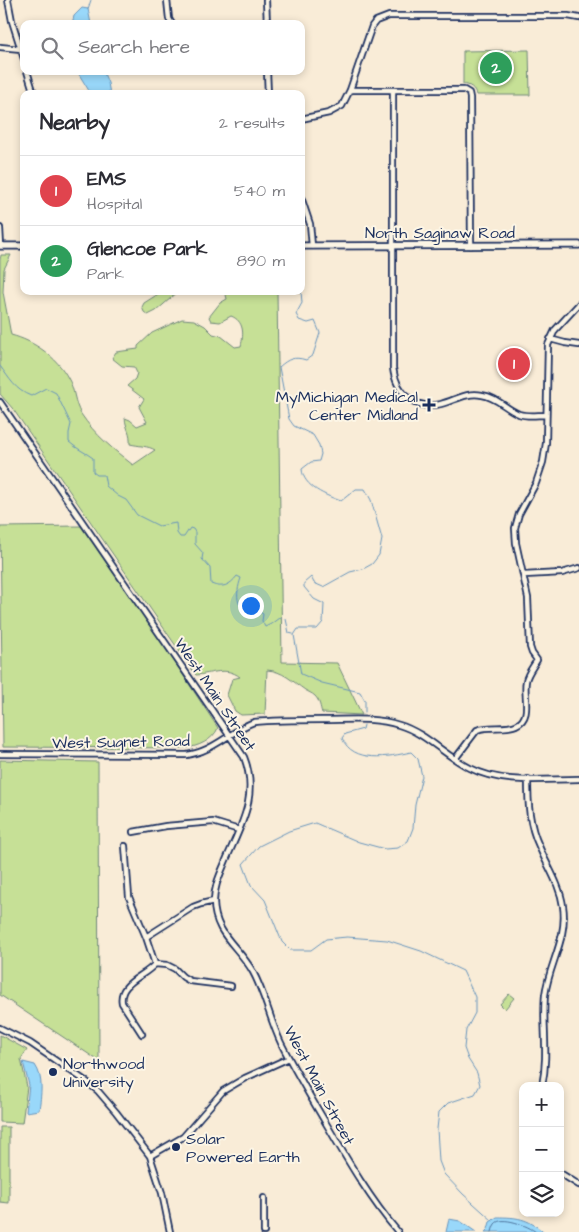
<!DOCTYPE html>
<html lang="en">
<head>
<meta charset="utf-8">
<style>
	:root { --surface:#fff; --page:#f2f2f3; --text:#2b2b33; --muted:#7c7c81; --line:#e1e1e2; --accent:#0b8043 }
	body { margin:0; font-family:"Architects Daughter",sans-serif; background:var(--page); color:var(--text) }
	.controls { position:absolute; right:15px; bottom:15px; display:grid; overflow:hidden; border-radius:10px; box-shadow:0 2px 8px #0003 }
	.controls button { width:45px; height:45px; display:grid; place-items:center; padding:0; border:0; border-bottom:1px solid var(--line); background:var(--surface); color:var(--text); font:25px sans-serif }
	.you { position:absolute; left:250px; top:605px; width:18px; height:18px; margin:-12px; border:4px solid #fff; border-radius:50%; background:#1a73e8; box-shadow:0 0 0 8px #1a73e833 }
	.badge { display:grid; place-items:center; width:32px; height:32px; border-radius:50%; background:var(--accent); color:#fff; font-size:16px; font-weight:700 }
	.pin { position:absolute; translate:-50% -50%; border:2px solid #fff; box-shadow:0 1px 5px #0006 }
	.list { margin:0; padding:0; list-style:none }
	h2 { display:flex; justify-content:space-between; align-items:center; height:65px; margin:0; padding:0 20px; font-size:21px }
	h2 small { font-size:16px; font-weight:400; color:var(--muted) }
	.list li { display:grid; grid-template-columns:32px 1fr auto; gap:15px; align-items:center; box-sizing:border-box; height:70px; padding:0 20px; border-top:1px solid var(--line) }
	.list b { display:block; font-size:19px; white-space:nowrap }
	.list p { margin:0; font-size:16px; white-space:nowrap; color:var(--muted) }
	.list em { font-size:16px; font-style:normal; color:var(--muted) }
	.icon { flex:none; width:28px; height:28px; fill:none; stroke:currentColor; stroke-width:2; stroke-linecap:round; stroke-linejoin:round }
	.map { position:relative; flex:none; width:579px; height:1232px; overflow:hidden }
	.search { position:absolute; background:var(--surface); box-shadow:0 2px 8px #0003; left:20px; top:20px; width:285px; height:55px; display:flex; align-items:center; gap:12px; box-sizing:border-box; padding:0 18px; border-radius:10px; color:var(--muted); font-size:19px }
	.panel { position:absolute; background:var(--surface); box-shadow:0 2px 8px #0003; left:20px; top:90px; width:285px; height:205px; border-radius:10px }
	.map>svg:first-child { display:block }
</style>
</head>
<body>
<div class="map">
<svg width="579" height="1232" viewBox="0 0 579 1232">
	<rect width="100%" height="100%" fill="#f9ecd7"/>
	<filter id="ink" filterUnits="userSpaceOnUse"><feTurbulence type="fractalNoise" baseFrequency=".02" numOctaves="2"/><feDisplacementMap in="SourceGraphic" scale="10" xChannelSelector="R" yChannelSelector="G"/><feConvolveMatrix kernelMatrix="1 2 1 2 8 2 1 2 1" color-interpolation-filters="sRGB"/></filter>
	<g filter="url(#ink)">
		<path fill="#c6e096" stroke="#70887a" d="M 529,50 L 530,95 L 476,95 C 475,88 470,85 463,84 L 463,51 Z
			M 1,255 L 11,255 L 4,269 L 3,292 L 11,335 C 34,341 57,357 68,378 C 75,389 74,403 81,414 C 95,435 114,450 133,465 L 155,450 C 149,446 138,446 130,444 C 131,432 126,429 125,418 L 130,420 L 137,426 L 147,422 L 139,407 L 144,399 L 127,386 L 135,379 L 137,373 L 134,367 L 122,366 L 112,358 L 116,352 L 138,349 L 138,346 L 152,333 L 182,319 L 194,320 L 205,326 L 213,334 L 221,336 L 235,347 L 241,346 C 244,333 244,321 231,316 L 220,322 L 211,321 L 209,317 L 220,303 L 227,299 L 225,291 L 277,291 L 282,662 L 337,663 L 362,715 L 322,713 C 320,707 320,701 315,696 C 312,693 308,692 305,690 C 292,681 283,671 267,670 L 265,714 L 241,715 L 235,711 L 227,695 L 232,679 L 240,677 C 226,666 212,674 196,675 L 13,409 L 0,394 L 0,260 Z
			M 163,291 L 179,291 L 156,311 L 148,315 L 144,312 L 142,307 L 144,303 Z
			M 81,526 L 162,643 L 218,728 C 213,740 198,747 185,748 L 3,747 L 0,527 Z
			M 0,760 L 98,762 L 99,1061 L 0,995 Z
			M 509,994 L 514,998 L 505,1009 L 500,1004 Z
			M 0,1035 L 27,1050 L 21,1059 L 27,1087 L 22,1123 L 0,1122 Z
			M 0,1127 L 9,1127 L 9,1203 L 0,1202 Z"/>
		<path fill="#99d8fa" stroke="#6794bc" d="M 82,8 L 88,9 L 91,24 L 72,24 L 74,16 Z
			M 77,71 L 103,71 L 108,83 L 110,94 L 91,94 Z
			M 23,1062 L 35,1065 C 44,1078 41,1095 39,1110 L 26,1112 L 29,1085 Z
			M 497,1217 C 516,1217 528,1218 543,1232 L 485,1232 L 488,1229 L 490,1222 Z
			M 449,1219 L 460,1221 L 476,1232 L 446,1232 Z"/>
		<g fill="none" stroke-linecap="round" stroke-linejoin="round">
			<path stroke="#4d739c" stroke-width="1" d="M 492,1232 C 493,1229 493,1227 495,1224 C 501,1215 529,1226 536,1232"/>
			<path stroke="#6794bc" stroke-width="1" d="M 88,9 L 91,0
				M 301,291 L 302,303 L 296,314 L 299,320 L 308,323 L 315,321 L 320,333 L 313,355 L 306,360 C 294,356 288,359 279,367 L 289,419 L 294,426 L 313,435 L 319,445 L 321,454 L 319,461 L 311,462 L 302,469 C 303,487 327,496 341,501 L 356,489 L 365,489 L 371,500 L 382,539 L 379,555 L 372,564 L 363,569 L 350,572 L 323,587 L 314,583 L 311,577 L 304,583 L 304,587 L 314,599 L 324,604 L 323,622 L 317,629 L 298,629 L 294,635 L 301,674 L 322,683 L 360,692 L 365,701 L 365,712
				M 0,366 C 10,379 15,390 31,396 L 46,388 L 56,393 L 71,424 L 69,433 L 69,442 C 77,449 85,452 93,458 L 93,472 L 97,475 L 104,475 L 106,486 L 118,496 L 126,500 L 137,515 L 159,526 L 176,523 L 177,533 L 180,537 L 184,537 L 190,528 L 193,529 L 195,532 L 195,544 L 203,553 L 202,559 L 210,568 L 211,584 C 223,589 230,585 237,576 L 241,578 C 235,595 235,614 258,611 L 263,614 L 262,621 L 265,627 L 271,624 L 279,618 L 286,619 L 289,633 L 293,634
				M 364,725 L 363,729 L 345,734 L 342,738 C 353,764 389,757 411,752 L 418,759 L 422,776 L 415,805 L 413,828 L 408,841 L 398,848 L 385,849 L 359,842 L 315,823 L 289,831 L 259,846 L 243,864 L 251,885 L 265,900 L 282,942 L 290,950 L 311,950 L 326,939 L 347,937 L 387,940 L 421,951 L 463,971 L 475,997 L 475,1013 L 466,1030 L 464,1048 L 468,1059 L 477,1073 L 480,1085 L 475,1094 L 448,1103 L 439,1112 L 437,1129 L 439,1161 L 444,1174 L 463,1194 L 493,1221"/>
			<defs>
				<path id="minor" d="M 8,0 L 12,21 L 24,59
					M 167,0 L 169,19 L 172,24
					M 266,0 L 267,24
					M 0,47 L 21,49
					M 27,71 L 34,94
					M 267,71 L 268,94
					M 350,90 L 464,90 L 469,93 L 470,98 L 471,246
					M 393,91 L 393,368 C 396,393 416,411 441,404 C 456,400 466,392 482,395 C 497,397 506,409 519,414 C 528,417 537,415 546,415
					M 301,119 L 329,113 L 342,106 L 350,90 L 372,26 L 376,21 L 389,16 L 568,16 L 579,18
					M 301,197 L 310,224 L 312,246
					M 0,228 L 1,246
					M 550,339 L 565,343 L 579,345
					M 0,402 L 244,757 C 260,798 239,828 224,865 C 219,877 214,888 214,901 C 214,935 239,946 253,972 C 265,994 270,1020 281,1043 C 295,1071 311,1098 327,1125 C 349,1163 370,1199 398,1232
					M 524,575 L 562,573 L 579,568
					M 0,754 L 187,755 C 192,754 197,753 202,751 C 221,744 235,729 254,722 C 277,720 300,720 323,720 C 348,720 374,717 399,725 C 426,733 445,756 470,768 C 503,785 543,779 579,779
					M 455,759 L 477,730 C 489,725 504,730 516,725 C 533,718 523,695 526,681 C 527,674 533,667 537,660 L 532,653 L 530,647 L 528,598 L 516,543 L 515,528 L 519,514 L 536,483 L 543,462 L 546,443 L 548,345 L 555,330 L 579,304
					M 528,779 C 528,803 529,825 539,846 C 547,866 560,884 563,906 C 568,938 549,964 545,995 C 542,1026 549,1053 542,1086
					M 133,832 L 166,826 L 213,822 L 239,830
					M 125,846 L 129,897 L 146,937
					M 155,964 L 167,965 L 175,969 L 183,977 L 190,981 L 231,986
					M 0,1028 L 30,1043 L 87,1082 L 98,1091 L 116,1112 L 150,1156 L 162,1193 L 170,1232
					M 142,1034 L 122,1003 C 118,983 144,977 155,964 L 146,937 L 193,907 L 201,904 L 214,901
					M 150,1156 L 183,1137 L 223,1091 L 245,1078 L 289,1058
					M 560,1173 L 579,1185
					M 264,1198 L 264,1232"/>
				<path id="major" d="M 0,246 L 24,246
					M 301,246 L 579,245"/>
			</defs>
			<use href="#minor" stroke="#1b2f5e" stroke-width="8"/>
			<use href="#major" stroke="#1b2f5e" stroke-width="9"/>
			<use href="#minor" stroke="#fcf5e5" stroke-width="4.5"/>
			<use href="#major" stroke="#fcf5e5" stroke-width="5.5"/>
		</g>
	</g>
	<g fill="#1b2f5e" stroke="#fcf5e5" stroke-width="2">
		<path d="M426.5 397.5h5v5h5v5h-5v5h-5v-5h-5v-5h5z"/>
		<circle cx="53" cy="1072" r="5"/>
		<circle cx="176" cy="1147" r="5"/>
	</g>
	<g text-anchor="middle" stroke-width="4" stroke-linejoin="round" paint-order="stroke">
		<g font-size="16" fill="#1b2f5e" stroke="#fcf5e5">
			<text x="440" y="238">North Saginaw Road</text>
			<text transform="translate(216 694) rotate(56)" y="6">West Main Street</text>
			<text transform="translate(121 741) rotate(-1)" y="6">West Sugnet Road</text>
			<text transform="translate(320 1085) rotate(62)" y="6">West Main Street</text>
		</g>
		<g font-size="16" fill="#1b2f5e" stroke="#fcf5e5" text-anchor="start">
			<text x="418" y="402" text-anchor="end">MyMichigan Medical<tspan x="418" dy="18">Center Midland</tspan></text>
			<text x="63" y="1069">Northwood<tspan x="63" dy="18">University</tspan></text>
			<text x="186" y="1144">Solar<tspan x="186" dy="18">Powered Earth</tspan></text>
		</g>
	</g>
</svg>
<div class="controls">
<button>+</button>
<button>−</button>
<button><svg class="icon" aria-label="layers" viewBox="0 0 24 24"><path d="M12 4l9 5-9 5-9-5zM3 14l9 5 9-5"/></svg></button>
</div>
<div class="you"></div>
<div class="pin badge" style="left:514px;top:364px;background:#e0444e">1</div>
<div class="pin badge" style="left:496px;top:68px;background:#2e9e5b">2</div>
<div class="search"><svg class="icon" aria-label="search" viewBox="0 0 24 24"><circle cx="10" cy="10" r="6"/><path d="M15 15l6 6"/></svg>Search here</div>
<section class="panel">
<h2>Nearby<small>2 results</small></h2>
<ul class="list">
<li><span class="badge" style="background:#e0444e">1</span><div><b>EMS</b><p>Hospital</p></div><em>540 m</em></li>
<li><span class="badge" style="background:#2e9e5b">2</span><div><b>Glencoe Park</b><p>Park</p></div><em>890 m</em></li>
</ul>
</section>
</div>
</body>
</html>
